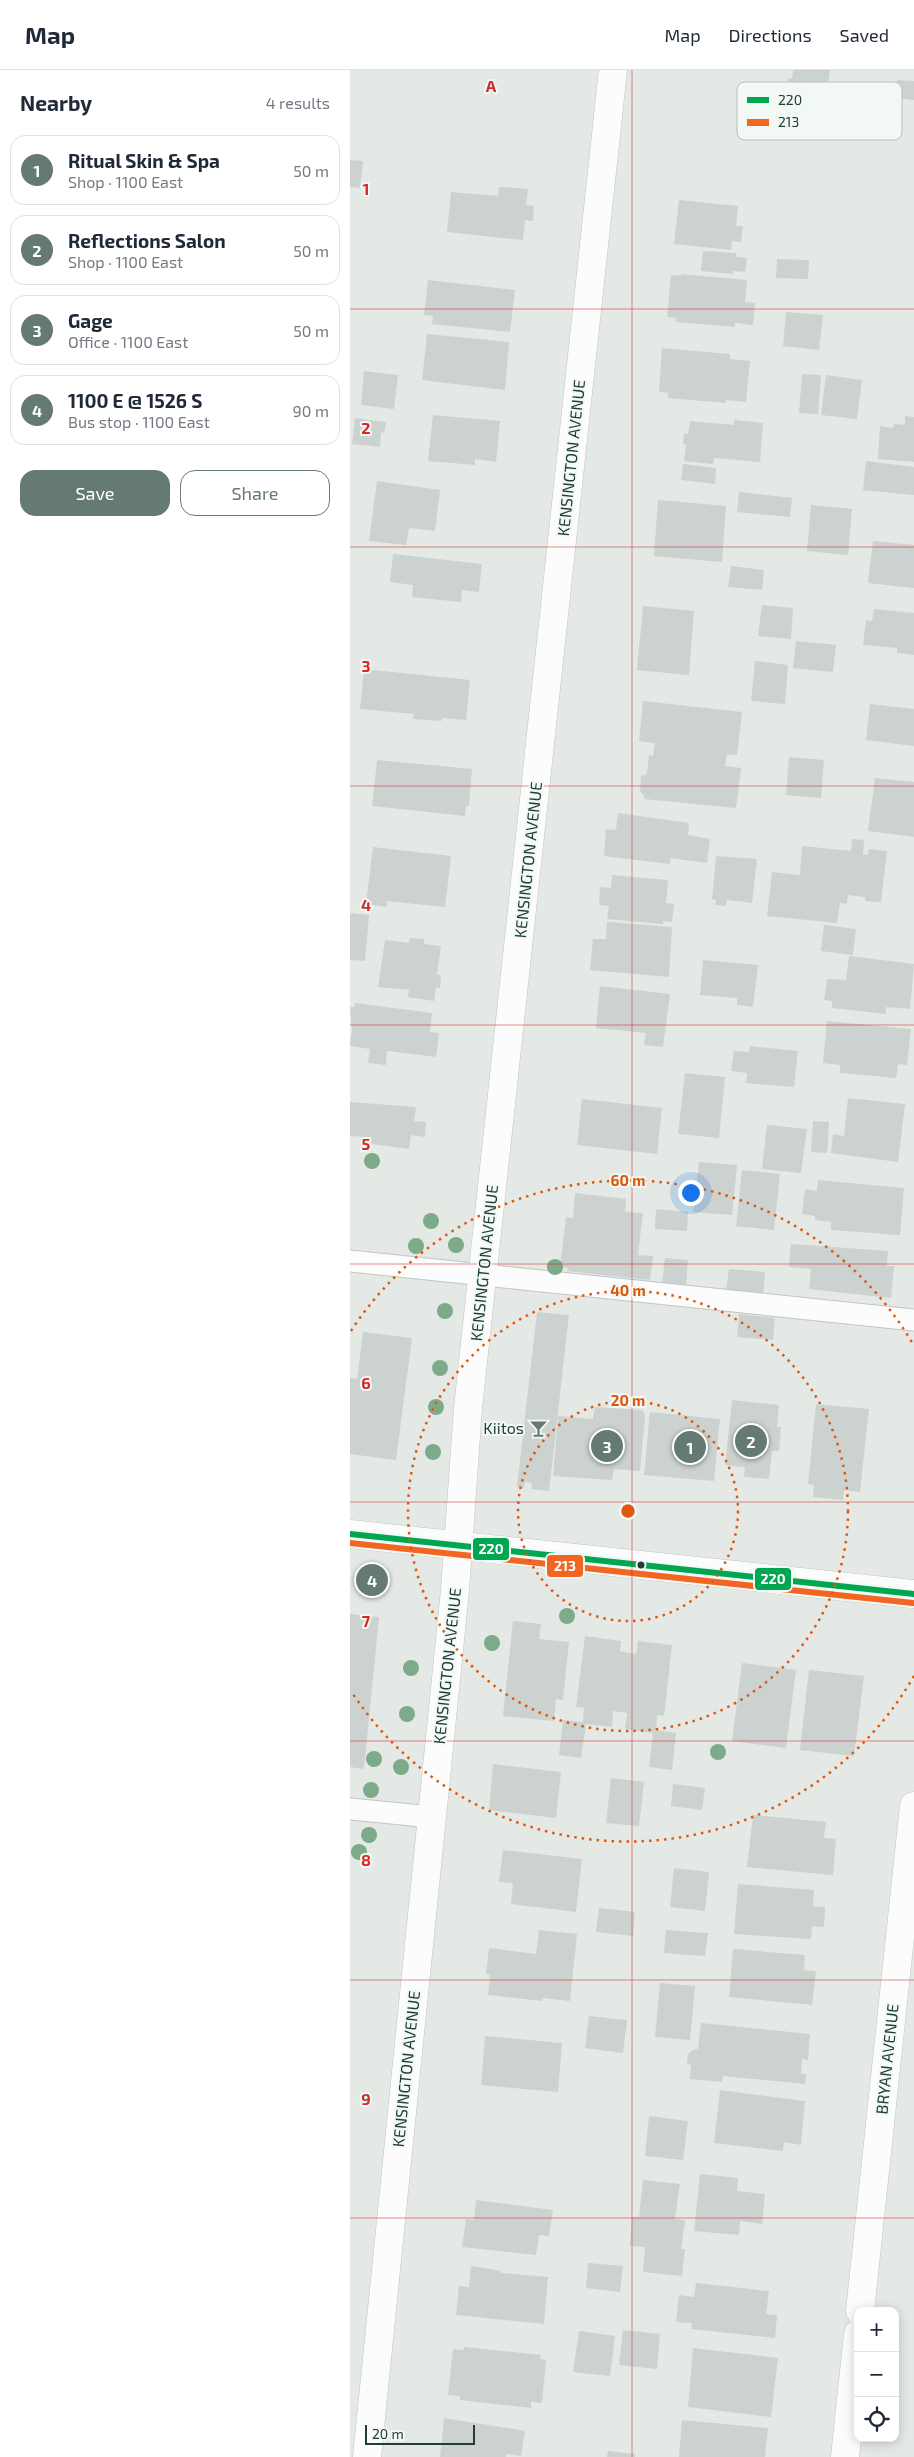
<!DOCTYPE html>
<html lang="en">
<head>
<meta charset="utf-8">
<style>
	:root { --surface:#fff; --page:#f2f2f3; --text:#1f2937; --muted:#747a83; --line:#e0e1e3; --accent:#657a71 }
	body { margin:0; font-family:"Exo 2",sans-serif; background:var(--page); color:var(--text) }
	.controls { position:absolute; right:15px; bottom:15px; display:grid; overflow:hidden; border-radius:10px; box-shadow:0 2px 12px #0003 }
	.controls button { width:45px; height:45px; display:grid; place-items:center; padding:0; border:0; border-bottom:1px solid var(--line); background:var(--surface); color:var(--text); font:25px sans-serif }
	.scale { position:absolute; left:15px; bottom:12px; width:110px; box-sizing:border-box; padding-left:5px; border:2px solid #213e32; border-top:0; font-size:14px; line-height:18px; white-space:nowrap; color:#213e32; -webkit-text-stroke:4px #f2f9f4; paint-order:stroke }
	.you { position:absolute; left:340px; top:1122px; width:18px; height:18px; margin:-12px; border:4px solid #fff; border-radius:50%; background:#1a73e8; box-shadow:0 0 0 8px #1a73e833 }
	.badge { display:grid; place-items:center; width:32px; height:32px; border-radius:50%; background:var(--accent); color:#fff; font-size:16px; font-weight:700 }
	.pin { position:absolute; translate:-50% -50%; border:2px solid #fff; box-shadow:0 1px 5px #0006 }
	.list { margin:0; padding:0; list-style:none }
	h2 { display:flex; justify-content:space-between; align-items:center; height:65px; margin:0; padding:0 20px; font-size:21px }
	h2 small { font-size:16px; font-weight:400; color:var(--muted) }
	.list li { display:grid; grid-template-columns:32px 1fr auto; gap:15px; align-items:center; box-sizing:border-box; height:70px; margin:0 10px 10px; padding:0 10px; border:1px solid var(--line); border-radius:15px }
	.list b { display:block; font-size:19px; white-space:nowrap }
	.list p { margin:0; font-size:16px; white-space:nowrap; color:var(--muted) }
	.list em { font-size:16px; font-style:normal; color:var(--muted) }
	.actions { display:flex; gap:10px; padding:15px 20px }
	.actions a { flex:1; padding:11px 0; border:1px solid var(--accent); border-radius:15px; text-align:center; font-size:18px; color:var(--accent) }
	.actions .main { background:var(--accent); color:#fff }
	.icon { flex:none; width:28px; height:28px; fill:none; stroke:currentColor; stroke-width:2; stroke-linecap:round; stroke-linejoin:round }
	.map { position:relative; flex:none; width:564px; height:2387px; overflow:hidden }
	header { display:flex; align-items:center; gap:30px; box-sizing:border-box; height:70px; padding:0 25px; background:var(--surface); border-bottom:1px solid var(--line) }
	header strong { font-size:24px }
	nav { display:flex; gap:28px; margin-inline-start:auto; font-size:18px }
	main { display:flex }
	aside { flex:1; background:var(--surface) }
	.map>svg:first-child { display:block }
</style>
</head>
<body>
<header>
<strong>Map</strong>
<nav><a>Map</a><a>Directions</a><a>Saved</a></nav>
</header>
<main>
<aside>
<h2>Nearby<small>4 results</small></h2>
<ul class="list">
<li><span class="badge">1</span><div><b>Ritual Skin &amp; Spa</b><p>Shop · 1100 East</p></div><em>50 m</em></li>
<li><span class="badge">2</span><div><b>Reflections Salon</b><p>Shop · 1100 East</p></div><em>50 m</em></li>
<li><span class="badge">3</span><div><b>Gage</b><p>Office · 1100 East</p></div><em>50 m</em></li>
<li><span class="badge">4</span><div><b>1100 E @ 1526 S</b><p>Bus stop · 1100 East</p></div><em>90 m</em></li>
</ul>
<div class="actions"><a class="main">Save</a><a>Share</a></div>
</aside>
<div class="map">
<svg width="564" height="2387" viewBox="0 0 564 2387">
	<rect width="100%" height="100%" fill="#e4e9e6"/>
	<path fill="#ccd2cf" d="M 443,0 L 480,0 L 477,25 L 437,21 L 438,8 L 442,9 Z
		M 547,10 L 564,11 L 564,30 L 545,28 Z
		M 0,90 L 13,91 L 10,118 L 0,117 Z
		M 149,117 L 178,119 L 176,135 L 184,136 L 183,151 L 175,150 L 173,170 L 97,162 L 101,122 L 148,126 Z
		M 329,130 L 388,136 L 386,156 L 393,156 L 391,172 L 382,171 L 381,180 L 324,174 Z
		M 353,181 L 386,183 L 386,187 L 397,188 L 395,202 L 383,201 L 383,204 L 351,201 Z
		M 427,189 L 459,190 L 458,209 L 426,208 Z
		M 331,204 L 397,210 L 395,232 L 405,233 L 403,255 L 385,253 L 385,257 L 326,252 L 326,248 L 317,247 L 321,205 L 331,206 Z
		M 78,210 L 165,220 L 160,262 L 82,254 L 83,246 L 74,245 Z
		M 436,242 L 473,245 L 469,280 L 433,276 Z
		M 77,264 L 159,272 L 155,320 L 72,310 Z
		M 312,278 L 380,284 L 380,289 L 400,291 L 396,332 L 376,330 L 376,333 L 318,328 L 318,323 L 309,322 Z
		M 14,301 L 48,305 L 44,339 L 11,335 Z
		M 452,304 L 471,305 L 468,344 L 449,343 Z
		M 476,305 L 512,310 L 507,349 L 471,345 Z
		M 83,345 L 150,351 L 146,392 L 125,389 L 125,395 L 78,391 Z
		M 555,346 L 564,347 L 564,392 L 528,389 L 530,356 L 543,358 L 544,354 L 555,355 Z
		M 5,348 L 36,352 L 34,363 L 31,362 L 30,377 L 2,374 Z
		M 384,350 L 413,353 L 410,392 L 364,388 L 363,394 L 334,391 L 336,375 L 333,374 L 334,364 L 338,364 L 340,351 L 384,355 Z
		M 516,391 L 564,397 L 564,425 L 513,420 Z
		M 333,394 L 366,398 L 365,414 L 331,410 Z
		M 27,411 L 90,420 L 85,461 L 59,458 L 56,475 L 19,471 Z
		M 389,422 L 442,428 L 440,447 L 387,442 Z
		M 308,430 L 376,436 L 372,492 L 304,486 Z
		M 461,435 L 502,439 L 498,485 L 457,481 Z
		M 523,471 L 564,475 L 564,518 L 518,513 Z
		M 43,484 L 132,494 L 129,522 L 112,520 L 111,532 L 62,527 L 63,515 L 40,512 Z
		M 381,496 L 414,500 L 412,520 L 378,517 Z
		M 412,535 L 443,538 L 441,569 L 408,566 Z
		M 293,536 L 344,541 L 339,605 L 287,600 Z
		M 524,539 L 564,543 L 564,585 L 547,583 L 547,578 L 513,575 L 516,550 L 522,551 Z
		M 446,571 L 486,575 L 483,602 L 443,598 Z
		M 405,591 L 438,595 L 435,634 L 401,631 Z
		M 14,599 L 120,610 L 116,650 L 92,648 L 91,651 L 63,649 L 64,644 L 10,639 Z
		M 293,631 L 392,642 L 387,685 L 377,684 L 375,696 L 391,698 L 386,738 L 294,729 L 294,726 L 290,721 L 291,706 L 297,704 L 299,685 L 303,686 L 305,673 L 289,671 Z
		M 520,634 L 564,639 L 564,676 L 516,670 Z
		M 439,687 L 474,690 L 471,728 L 436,725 Z
		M 27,690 L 122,699 L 119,736 L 116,736 L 115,746 L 22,736 Z
		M 525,708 L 564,712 L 564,767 L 518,761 Z
		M 268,743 L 339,753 L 338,765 L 360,769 L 357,793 L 320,788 L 320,794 L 254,786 L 256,759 L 266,760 Z
		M 502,769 L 514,770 L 513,784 L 518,785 L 519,779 L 537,781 L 531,832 L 515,831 L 515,827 L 498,825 L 497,834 L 490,833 L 487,853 L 417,846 L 422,802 L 450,805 L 452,776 L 501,781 Z
		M 23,777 L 101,786 L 95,837 L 37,831 L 37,837 L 16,834 Z
		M 366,786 L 407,789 L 402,833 L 377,830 L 376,836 L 365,835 L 366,830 L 362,829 Z
		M 262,805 L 318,810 L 316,833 L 324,834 L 322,852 L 313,851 L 313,854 L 257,849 L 259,836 L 249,835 L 250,817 L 261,818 Z
		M 0,843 L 19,845 L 15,891 L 0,890 Z
		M 257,852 L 322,857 L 319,907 L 240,900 L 243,869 L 256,869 Z
		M 474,855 L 506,859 L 503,885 L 471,881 Z
		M 60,868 L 74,869 L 74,874 L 91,876 L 87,905 L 91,905 L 90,918 L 86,917 L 84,931 L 58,927 L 59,920 L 28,917 L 35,870 L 59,873 Z
		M 499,886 L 564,894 L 560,939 L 536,937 L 536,944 L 482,938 L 482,931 L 474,930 L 477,909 L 496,910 Z
		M 353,890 L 408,895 L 403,937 L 387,935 L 387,928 L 350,925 Z
		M 250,916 L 320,924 L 313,977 L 294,975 L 296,963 L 246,958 Z
		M 5,933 L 82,943 L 80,962 L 89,963 L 86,987 L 37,981 L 36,995 L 18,993 L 20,979 L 0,976 L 2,960 L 0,937 L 4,937 Z
		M 477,951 L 561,959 L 557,995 L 548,994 L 546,1008 L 490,1003 L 490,995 L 473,993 Z
		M 400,976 L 448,981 L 444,1017 L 396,1013 L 397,1003 L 381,1001 L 384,981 L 399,982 Z
		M 335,1003 L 375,1007 L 369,1068 L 328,1064 Z
		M 498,1028 L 555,1034 L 548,1092 L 481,1083 L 483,1064 L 494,1066 Z
		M 232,1029 L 312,1038 L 307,1084 L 227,1075 Z
		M 0,1032 L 66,1037 L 64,1051 L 76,1052 L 75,1067 L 61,1065 L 59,1079 L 15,1073 L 16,1067 L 0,1066 Z
		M 463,1051 L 479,1052 L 477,1083 L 461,1082 Z
		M 417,1055 L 457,1059 L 451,1103 L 412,1099 Z
		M 349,1092 L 387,1095 L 382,1145 L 343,1142 Z
		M 392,1100 L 430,1104 L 424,1160 L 386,1156 Z
		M 468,1110 L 554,1118 L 550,1165 L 481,1160 L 481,1152 L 465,1150 L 465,1146 L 452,1144 L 455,1119 L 467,1121 Z
		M 225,1123 L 276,1129 L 275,1142 L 293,1143 L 288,1185 L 303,1186 L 300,1210 L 217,1201 L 218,1198 L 210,1197 L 216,1147 L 223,1148 Z
		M 306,1139 L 338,1142 L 337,1161 L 305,1159 Z
		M 441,1174 L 538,1181 L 537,1196 L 544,1196 L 541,1228 L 459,1219 L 461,1199 L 439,1197 Z
		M 315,1188 L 338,1190 L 336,1217 L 312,1215 Z
		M 379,1199 L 415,1202 L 413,1224 L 376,1220 Z
		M 187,1242 L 219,1245 L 199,1421 L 181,1419 L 182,1413 L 175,1412 L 174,1418 L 167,1417 Z
		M 389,1244 L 425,1248 L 423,1270 L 387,1267 Z
		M 13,1262 L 62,1268 L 46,1390 L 0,1384 L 0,1308 L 7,1309 Z
		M 382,1330 L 429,1335 L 427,1357 L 431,1357 L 429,1381 L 422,1381 L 419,1409 L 394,1407 L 395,1397 L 375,1395 Z
		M 466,1334 L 519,1339 L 510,1422 L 494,1420 L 493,1430 L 463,1427 L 464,1415 L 458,1414 Z
		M 245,1337 L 292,1340 L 295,1345 L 290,1401 L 264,1399 L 262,1410 L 203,1406 L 208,1346 L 243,1349 Z
		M 300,1342 L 370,1349 L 364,1411 L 294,1405 Z
		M 0,1544 L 29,1547 L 14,1699 L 0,1697 Z
		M 163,1551 L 191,1554 L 189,1569 L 219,1572 L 213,1630 L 206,1629 L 204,1651 L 153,1646 Z
		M 235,1566 L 271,1571 L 270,1581 L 286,1584 L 288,1571 L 322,1575 L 314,1646 L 307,1645 L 306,1660 L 326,1663 L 322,1700 L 299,1697 L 303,1663 L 275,1659 L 277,1643 L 263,1641 L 262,1657 L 236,1654 L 231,1688 L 209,1685 L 213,1650 L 233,1652 L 234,1638 L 226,1637 Z
		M 392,1593 L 446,1600 L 436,1678 L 382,1671 Z
		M 459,1600 L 514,1606 L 504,1686 L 450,1680 Z
		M 143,1694 L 211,1702 L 206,1748 L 139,1740 Z
		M 261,1708 L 294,1712 L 289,1756 L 256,1753 Z
		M 323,1714 L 355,1718 L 352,1740 L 321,1736 Z
		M 403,1745 L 476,1752 L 474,1768 L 486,1769 L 483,1805 L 397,1797 Z
		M 153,1780 L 232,1789 L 226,1842 L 161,1834 L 163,1813 L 149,1812 Z
		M 324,1798 L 359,1802 L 355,1841 L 320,1837 Z
		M 388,1814 L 464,1820 L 463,1836 L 475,1837 L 474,1857 L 462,1856 L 461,1869 L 384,1864 Z
		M 249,1838 L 285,1842 L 283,1866 L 246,1862 Z
		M 189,1860 L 227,1864 L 220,1931 L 193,1928 L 192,1931 L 138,1925 L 140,1905 L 136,1904 L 139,1878 L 186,1884 Z
		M 316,1860 L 358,1863 L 355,1886 L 314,1883 Z
		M 383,1879 L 455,1885 L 454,1900 L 466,1901 L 462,1935 L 379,1927 Z
		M 310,1913 L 345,1916 L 340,1970 L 305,1967 Z
		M 239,1946 L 277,1950 L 273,1983 L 235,1978 Z
		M 351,1953 L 460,1964 L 458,1990 L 452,1989 L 451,2004 L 456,2004 L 455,2014 L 373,2006 L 372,2012 L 340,2009 L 341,1995 L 337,1994 L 338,1984 L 344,1979 L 348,1979 Z
		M 135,1966 L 212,1973 L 208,2022 L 131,2015 Z
		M 370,2020 L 455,2031 L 451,2075 L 434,2072 L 433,2081 L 364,2073 Z
		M 299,2046 L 338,2051 L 333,2090 L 295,2086 Z
		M 350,2104 L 388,2108 L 387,2121 L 415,2124 L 412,2154 L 390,2151 L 389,2165 L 344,2161 Z
		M 293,2110 L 330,2114 L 325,2149 L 335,2150 L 331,2179 L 335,2179 L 332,2206 L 293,2202 L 295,2177 L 280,2176 L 282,2147 L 289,2147 Z
		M 126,2130 L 203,2140 L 199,2166 L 189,2165 L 186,2185 L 112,2177 L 116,2149 L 124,2150 Z
		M 238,2193 L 273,2196 L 270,2222 L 236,2218 Z
		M 121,2196 L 151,2201 L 151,2203 L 198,2207 L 194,2254 L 106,2245 L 109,2216 L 119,2217 Z
		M 346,2213 L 419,2221 L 416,2244 L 427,2245 L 425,2268 L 341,2259 L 342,2253 L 326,2252 L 329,2225 L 344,2227 Z
		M 273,2260 L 310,2264 L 307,2299 L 269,2295 Z
		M 229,2261 L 265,2266 L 260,2306 L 223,2302 Z
		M 114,2277 L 191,2285 L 190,2289 L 196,2290 L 192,2333 L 181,2332 L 181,2338 L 110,2330 L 110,2326 L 98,2325 L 103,2279 L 114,2280 Z
		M 343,2278 L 428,2288 L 421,2347 L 338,2337 Z
		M 94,2348 L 175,2361 L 171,2386 L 156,2384 L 156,2387 L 90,2387 Z
		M 332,2350 L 418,2358 L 415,2387 L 329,2387 Z
		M 258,2381 L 285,2384 L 285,2387 L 257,2387 Z"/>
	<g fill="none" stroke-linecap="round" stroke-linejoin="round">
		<defs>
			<path id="lane" d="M 0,1191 L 564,1250
				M 0,1739 L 82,1747"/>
			<path id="street" d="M 510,2241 L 564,1736
				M 17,2387 L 105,1520 L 118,1338 L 263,0
				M 495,2387 L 508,2264"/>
			<path id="secondary" d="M 0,1464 L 564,1524"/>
		</defs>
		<use href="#lane" stroke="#c1c6c3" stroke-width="23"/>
		<use href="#street" stroke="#c1c6c3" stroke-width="29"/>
		<use href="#secondary" stroke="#bfc7c3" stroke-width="29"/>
		<use href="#lane" stroke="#fbfcfb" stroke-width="21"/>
		<use href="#street" stroke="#fbfcfb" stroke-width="28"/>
		<use href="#secondary" stroke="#fbfcfb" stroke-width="28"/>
		<defs>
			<path id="bus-1" d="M 0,1464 L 564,1524"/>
			<path id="bus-2" d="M 0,1473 L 563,1533"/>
		</defs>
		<use href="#bus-1" stroke="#f2f9f4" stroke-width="10"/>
		<use href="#bus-2" stroke="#f2f9f4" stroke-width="10"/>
		<use href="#bus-1" stroke="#00a651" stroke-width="6"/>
		<use href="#bus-2" stroke="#f26522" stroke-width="6"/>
	</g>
	<g fill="#7daa89">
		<circle cx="22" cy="1091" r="8"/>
		<circle cx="81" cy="1151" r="8"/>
		<circle cx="106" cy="1175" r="8"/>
		<circle cx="66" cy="1176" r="8"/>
		<circle cx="205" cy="1197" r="8"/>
		<circle cx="95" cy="1241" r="8"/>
		<circle cx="90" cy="1298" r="8"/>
		<circle cx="86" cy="1337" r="8"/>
		<circle cx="83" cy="1382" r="8"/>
		<circle cx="217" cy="1546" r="8"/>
		<circle cx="142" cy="1573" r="8"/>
		<circle cx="61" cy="1598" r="8"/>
		<circle cx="57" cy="1644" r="8"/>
		<circle cx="368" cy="1682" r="8"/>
		<circle cx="24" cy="1689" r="8"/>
		<circle cx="51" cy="1697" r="8"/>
		<circle cx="21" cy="1720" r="8"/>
		<circle cx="19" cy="1765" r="8"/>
		<circle cx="9" cy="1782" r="8"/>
	</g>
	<path fill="none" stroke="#d62828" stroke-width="1" stroke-opacity="0.55" d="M 282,0 L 282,2387M 0,239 L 564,239M 0,477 L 564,477M 0,716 L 564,716M 0,955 L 564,955M 0,1194 L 564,1194M 0,1432 L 564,1432M 0,1671 L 564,1671M 0,1910 L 564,1910M 0,2148 L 564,2148"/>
	<g fill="none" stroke="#de580e" stroke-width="2.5" stroke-dasharray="2.5 5">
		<circle cx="278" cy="1441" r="110"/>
		<circle cx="278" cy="1441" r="220"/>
		<path d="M564 1606A330 330 0 0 1 1 1621M1 1261A330 330 0 0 1 564 1276"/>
	</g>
	<defs>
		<symbol id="bar-bare" viewBox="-9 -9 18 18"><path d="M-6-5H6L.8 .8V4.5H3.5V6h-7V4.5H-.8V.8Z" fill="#657a71" stroke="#f2f9f4" stroke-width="2.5" paint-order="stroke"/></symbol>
	</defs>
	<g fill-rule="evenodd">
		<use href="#bar-bare" x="176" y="1346" width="25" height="25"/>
	</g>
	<circle fill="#213e32" stroke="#f2f9f4" stroke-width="2" cx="291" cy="1495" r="4.5"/>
	<g text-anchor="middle" stroke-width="4" stroke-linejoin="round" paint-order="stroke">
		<g font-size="16" fill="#213e32" stroke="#f2f9f4">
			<text transform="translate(221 388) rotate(-84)" y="6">KENSINGTON AVENUE</text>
			<text transform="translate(178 790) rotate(-84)" y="6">KENSINGTON AVENUE</text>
			<text transform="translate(134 1193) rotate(-84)" y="6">KENSINGTON AVENUE</text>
			<text transform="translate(97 1596) rotate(-84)" y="6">KENSINGTON AVENUE</text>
			<text transform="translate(537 1989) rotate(-84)" y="6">BRYAN AVENUE</text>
			<text transform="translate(56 1999) rotate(-84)" y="6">KENSINGTON AVENUE</text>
		</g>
		<g font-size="16" fill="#213e32" stroke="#f2f9f4" text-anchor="end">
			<text x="174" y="1364">Kiitos</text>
		</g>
	</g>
	<rect x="387" y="12" width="165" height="58" rx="8" fill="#f2f9f4" stroke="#b3c1ba" stroke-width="1"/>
	<rect x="397" y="27" width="22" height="6" fill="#00a651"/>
	<rect x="397" y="49" width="22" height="7" fill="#f26522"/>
	<g font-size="14" fill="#213e32">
		<text x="428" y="35">220</text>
		<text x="428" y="57">213</text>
	</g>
	<g font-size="16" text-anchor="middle" font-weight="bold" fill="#d62828" stroke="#f2f9f4" stroke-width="4" stroke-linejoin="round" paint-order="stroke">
		<text x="141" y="22">A</text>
		<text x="16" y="125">1</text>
		<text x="16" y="364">2</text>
		<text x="16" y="602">3</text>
		<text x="16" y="841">4</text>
		<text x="16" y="1080">5</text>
		<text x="16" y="1319">6</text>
		<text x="16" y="1557">7</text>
		<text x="16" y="1796">8</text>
		<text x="16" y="2035">9</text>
	</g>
	<circle cx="278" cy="1441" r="8" fill="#de580e" stroke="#f2f9f4" stroke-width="2.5"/>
	<g font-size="15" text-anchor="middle" font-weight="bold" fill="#de580e" stroke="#f2f9f4" stroke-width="4" stroke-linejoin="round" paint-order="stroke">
		<text x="278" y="1116">60 m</text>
		<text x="278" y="1226">40 m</text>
		<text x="278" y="1336">20 m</text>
	</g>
	<g stroke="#f2f9f4" stroke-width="2">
		<rect x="122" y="1467" width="38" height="24" rx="5" fill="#00a651"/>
		<rect x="196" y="1484" width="38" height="24" rx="5" fill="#f26522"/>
		<rect x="404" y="1497" width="38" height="24" rx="5" fill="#00a651"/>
	</g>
	<g font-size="14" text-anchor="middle" font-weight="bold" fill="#fff">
		<text x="141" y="1484">220</text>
		<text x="215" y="1501">213</text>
		<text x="423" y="1514">220</text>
	</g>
</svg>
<div class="controls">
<button>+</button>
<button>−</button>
<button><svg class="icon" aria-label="locate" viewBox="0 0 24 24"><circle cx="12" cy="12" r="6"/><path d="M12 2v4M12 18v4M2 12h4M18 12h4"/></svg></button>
</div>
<div class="scale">20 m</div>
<div class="you"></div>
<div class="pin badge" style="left:340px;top:1377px">1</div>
<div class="pin badge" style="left:401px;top:1371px">2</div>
<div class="pin badge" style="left:257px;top:1376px">3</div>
<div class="pin badge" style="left:22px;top:1510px">4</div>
</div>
</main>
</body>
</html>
